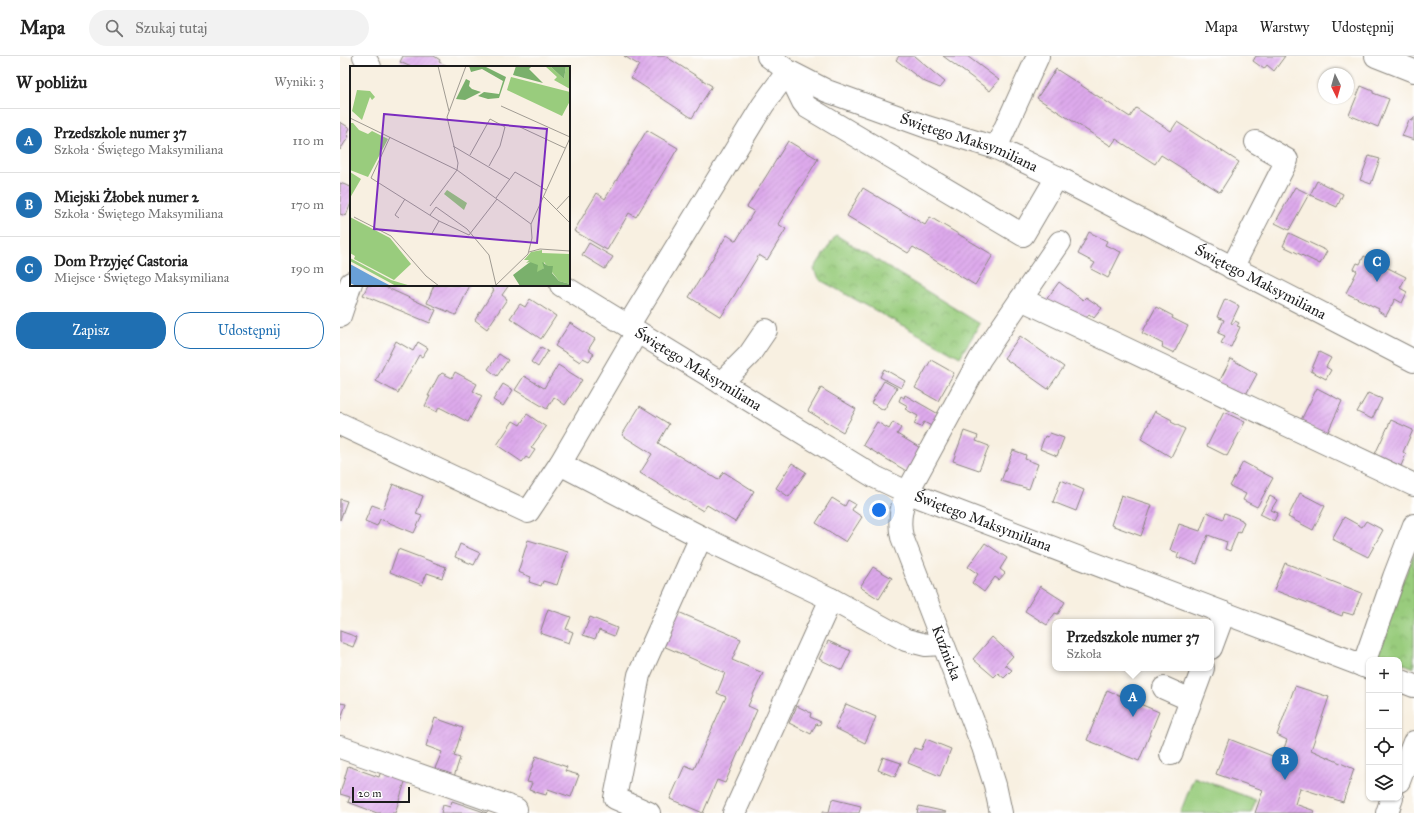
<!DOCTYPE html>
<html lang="pl">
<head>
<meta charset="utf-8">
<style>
	:root { --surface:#fff; --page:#f2f2f2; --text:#222; --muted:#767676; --line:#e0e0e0; --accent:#1f6fb2 }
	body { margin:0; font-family:"IM FELL Great Primer",serif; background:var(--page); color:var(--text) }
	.controls { position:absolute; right:12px; bottom:12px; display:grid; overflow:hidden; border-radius:8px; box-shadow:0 1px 3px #0004 }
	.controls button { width:36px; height:36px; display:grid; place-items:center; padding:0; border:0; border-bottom:1px solid var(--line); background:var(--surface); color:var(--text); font:20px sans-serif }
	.compass { position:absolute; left:978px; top:12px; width:36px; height:36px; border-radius:50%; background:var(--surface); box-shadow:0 1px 3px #0004; rotate:175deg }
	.scale { position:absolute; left:12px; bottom:10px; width:58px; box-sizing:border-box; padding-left:4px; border:2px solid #1c1c1c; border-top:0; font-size:11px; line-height:14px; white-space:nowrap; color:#1c1c1c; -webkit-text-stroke:3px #fff; paint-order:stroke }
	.you { position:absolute; left:539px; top:454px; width:14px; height:14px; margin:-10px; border:3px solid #fff; border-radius:50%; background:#1a73e8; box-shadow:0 0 0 6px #1a73e833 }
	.badge { display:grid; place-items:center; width:26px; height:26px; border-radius:50%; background:var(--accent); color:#fff; font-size:13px; font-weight:700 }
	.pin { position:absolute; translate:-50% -33px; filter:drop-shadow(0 1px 2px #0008) }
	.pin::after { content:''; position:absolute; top:21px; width:14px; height:12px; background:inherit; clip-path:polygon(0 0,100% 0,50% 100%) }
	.popup { position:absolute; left:712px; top:563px; width:162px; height:52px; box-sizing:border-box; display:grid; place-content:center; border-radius:8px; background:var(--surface); filter:drop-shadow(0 1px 3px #0005); font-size:13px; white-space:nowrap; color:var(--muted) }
	.popup b { font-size:15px; color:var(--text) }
	.popup::after { content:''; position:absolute; left:50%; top:100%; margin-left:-8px; border:8px solid transparent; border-top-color:var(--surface) }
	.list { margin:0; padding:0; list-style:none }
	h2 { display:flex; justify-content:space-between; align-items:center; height:52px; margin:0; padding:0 16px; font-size:17px }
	h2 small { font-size:13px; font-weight:400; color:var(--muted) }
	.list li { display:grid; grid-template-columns:26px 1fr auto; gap:12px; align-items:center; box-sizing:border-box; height:64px; padding:0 16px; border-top:1px solid var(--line) }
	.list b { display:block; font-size:15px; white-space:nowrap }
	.list p { margin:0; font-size:13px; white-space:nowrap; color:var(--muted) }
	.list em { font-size:13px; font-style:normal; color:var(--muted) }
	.actions { display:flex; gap:8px; padding:12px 16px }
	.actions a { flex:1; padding:9px 0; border:1px solid var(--accent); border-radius:16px; text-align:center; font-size:14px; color:var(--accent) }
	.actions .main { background:var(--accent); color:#fff }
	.icon { flex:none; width:22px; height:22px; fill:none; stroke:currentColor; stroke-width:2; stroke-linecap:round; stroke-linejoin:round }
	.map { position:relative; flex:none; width:1074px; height:757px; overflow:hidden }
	header { display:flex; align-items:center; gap:24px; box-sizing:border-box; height:56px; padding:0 20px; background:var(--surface); border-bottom:1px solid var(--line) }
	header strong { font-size:19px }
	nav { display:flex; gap:22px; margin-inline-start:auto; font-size:14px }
	.search { width:280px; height:36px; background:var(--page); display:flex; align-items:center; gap:10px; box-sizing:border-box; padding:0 14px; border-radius:22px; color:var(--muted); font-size:15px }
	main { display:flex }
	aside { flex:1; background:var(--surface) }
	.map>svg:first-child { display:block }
</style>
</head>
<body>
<header>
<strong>Mapa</strong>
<div class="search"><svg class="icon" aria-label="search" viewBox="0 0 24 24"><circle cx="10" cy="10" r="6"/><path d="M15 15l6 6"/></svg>Szukaj tutaj</div>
<nav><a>Mapa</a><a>Warstwy</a><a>Udostępnij</a></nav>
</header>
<main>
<aside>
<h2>W pobliżu<small>Wyniki: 3</small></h2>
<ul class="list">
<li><span class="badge">A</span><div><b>Przedszkole numer 37</b><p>Szkoła · Świętego Maksymiliana</p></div><em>110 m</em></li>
<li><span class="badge">B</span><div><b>Miejski Żłobek numer 2</b><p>Szkoła · Świętego Maksymiliana</p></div><em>170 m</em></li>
<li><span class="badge">C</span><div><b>Dom Przyjęć Castoria</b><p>Miejsce · Świętego Maksymiliana</p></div><em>190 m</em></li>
</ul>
<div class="actions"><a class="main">Zapisz</a><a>Udostępnij</a></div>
</aside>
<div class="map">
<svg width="1074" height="757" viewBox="0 0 1074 757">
	<defs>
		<pattern id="park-crowns" width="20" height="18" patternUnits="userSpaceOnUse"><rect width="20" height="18" fill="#99cc7d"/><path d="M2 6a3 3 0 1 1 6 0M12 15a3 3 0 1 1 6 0" fill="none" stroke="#83af6b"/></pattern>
		<pattern id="building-hatch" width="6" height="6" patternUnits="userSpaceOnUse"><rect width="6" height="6" fill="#dda9eb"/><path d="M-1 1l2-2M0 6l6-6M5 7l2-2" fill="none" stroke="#bd91c9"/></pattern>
	</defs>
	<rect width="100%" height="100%" fill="#fff"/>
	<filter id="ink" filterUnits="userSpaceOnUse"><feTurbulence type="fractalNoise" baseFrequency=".025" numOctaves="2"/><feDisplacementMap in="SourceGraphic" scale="8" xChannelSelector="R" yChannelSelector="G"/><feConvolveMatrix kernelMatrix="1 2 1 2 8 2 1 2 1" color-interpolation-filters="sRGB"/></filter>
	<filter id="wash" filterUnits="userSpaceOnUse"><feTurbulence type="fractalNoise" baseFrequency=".012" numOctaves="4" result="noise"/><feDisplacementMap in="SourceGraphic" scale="16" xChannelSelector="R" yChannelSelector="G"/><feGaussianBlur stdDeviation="0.9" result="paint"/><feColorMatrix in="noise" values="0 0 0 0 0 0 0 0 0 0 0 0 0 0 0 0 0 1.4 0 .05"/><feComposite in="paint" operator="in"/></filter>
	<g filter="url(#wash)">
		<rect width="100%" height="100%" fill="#f8f0e1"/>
		<path fill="#99cc7d" stroke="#5a744c" d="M 854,721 L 916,744 L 911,757 L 840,757 Z"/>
		<path fill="url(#park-crowns)" stroke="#5a744c" d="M 496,179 L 640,268 L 620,301 L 480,224 L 474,213 Z
			M 1074,497 L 1074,612 L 1059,606 L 1059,604 L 1053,604 L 1035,597 Z"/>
		<g id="blocks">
			<path fill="url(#building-hatch)" d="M 63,0 L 94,0 L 100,4 L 99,6 L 109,11 L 71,11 L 60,6 Z
				M 284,0 L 325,0 L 372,30 L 352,62 L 291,22 L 299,9 Z
				M 559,0 L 574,0 L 605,26 L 600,32 L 583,25 L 556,4 Z
				M 603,0 L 627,0 L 659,24 L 650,35 Z
				M 916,0 L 945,0 L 934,15 L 927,9 L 924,13 L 913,5 Z
				M 716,13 L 790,61 L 796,52 L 831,75 L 837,66 L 899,106 L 880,136 L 821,99 L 815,108 L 776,83 L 771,90 L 697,42 Z
				M 1021,30 L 1033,35 L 1033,37 L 1049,43 L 1038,71 L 1009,59 Z
				M 1074,61 L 1074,84 L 1062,80 L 1069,64 L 1072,65 Z
				M 0,66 L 10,72 L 7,78 L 9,80 L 0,94 Z
				M 307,74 L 338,92 L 296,161 L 289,157 L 267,194 L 234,175 L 257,137 L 265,143 Z
				M 448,85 L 478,103 L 438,168 L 446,173 L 427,204 L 419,199 L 381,261 L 349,241 L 387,179 L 396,185 L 414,155 L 407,151 Z
				M 1029,100 L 1040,103 L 1031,128 L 1020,124 Z
				M 977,125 L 1003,138 L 997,151 L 970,139 Z
				M 0,127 L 11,131 L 11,147 L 6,160 L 0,158 Z
				M 955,131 L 969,138 L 949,174 L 935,167 Z
				M 523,132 L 585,169 L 590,161 L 653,199 L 635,229 L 573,191 L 568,197 L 507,160 Z
				M 749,176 L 767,185 L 765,189 L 781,196 L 768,222 L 751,213 L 755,207 L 738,198 Z
				M 949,177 L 987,195 L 980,208 L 943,190 Z
				M 249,187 L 273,201 L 265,213 L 242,199 Z
				M 1024,200 L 1066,221 L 1060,232 L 1067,236 L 1062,247 L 1055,243 L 1046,260 L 1038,255 L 1039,253 L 1006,237 L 1017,215 L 1014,213 L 1017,207 L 1020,208 Z
				M 719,226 L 743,244 L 746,241 L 762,252 L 754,262 L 749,258 L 743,266 L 703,248 Z
				M 28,229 L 41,229 L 96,254 L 90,267 L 23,239 Z
				M 94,229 L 130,229 L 116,259 L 87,247 Z
				M 152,229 L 169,229 L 162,239 L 167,243 L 147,273 L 135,264 L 154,234 L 150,231 Z
				M 190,243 L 216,260 L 201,283 L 170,262 L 180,248 L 185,251 Z
				M 885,243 L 899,250 L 891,267 L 893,268 L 895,265 L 899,267 L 897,270 L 900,271 L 891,291 L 881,287 L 885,280 L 878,277 L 884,264 L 877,261 Z
				M 816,251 L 833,260 L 832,262 L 848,270 L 834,297 L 822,291 L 823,288 L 802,277 Z
				M 230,267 L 255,283 L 248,294 L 254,298 L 249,305 L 243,302 L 240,306 L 215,290 Z
				M 680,280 L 724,311 L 708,333 L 664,302 Z
				M 56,285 L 73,295 L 78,286 L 88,292 L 82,301 L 79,299 L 58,337 L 36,325 Z
				M 201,291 L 208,295 L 198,311 L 191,306 Z
				M 979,296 L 991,302 L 986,311 L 991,314 L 986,323 L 971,315 Z
				M 159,298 L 168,304 L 157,320 L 148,313 Z
				M 891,303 L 917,318 L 904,342 L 878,328 Z
				M 591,304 L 614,317 L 598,345 L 575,332 Z
				M 218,309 L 242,324 L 225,349 L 214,341 L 207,353 L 175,334 L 184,320 L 204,332 Z
				M 544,313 L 565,325 L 561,332 L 540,321 Z
				M 115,316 L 137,328 L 133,335 L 142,340 L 128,366 L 99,351 L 97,356 L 85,350 L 90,340 L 88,340 L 99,319 L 100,319 L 102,317 L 112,322 Z
				M 544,325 L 557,332 L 544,354 L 531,347 Z
				M 163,328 L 173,334 L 163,350 L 153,344 Z
				M 481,332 L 516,353 L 503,376 L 468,355 Z
				M 977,332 L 1002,345 L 986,380 L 960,366 Z
				M 1028,337 L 1042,343 L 1032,363 L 1017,356 Z
				M 565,339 L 602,360 L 595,372 L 584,366 L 581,371 L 574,368 L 578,360 L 565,353 L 568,350 L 559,345 L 561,340 L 564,342 Z
				M 300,350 L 329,368 L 318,387 L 378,424 L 384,416 L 414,435 L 395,466 L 367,449 L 363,455 L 300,417 L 312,398 L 282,379 Z
				M 815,355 L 832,364 L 831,366 L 845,373 L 831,401 L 801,383 Z
				M 884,356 L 905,366 L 887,400 L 867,390 Z
				M 187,358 L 206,371 L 191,392 L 195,394 L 189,403 L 186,401 L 182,406 L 157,389 L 173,365 L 180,369 Z
				M 1051,364 L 1073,374 L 1063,396 L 1066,398 L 1061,410 L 1035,398 Z
				M 537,366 L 549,373 L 553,366 L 561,372 L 557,378 L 582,393 L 568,416 L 523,389 Z
				M 624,375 L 638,380 L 636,385 L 649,390 L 639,414 L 613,405 Z
				M 710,377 L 724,382 L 717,400 L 700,393 L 705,380 L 708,381 Z
				M 673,394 L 686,399 L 685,403 L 698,408 L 689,433 L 661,425 Z
				M 903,406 L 933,422 L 917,451 L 903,444 L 906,438 L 890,430 Z
				M 452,407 L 466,416 L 449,441 L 436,432 Z
				M 721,424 L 744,434 L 736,455 L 713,446 Z
				M 53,428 L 83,440 L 76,458 L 82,460 L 74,477 L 40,463 L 37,470 L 25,465 L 32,449 L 43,453 Z
				M 960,437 L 985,450 L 973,474 L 948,461 Z
				M 781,439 L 812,449 L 801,480 L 771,469 Z
				M 930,440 L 937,444 L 931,454 L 938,457 L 934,465 L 920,458 Z
				M 492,442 L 505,450 L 508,444 L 515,448 L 512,454 L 522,461 L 506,486 L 476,467 Z
				M 0,443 L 7,445 L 0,464 Z
				M 867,456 L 883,463 L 885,457 L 902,464 L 902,465 L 904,466 L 900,476 L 898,475 L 890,495 L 885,493 L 887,486 L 868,479 L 857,508 L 837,501 L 839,497 L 830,494 L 839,468 L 860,475 Z
				M 1004,461 L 1022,471 L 1026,465 L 1043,474 L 1028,501 L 992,483 Z
				M 188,484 L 228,496 L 217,529 L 203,525 L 201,530 L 189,526 L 191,521 L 178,516 Z
				M 645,487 L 667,502 L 660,513 L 665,517 L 659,524 L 655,521 L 644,536 L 632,527 L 638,518 L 628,511 Z
				M 120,488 L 140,497 L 134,509 L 115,501 Z
				M 58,493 L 106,511 L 102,522 L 87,517 L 82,529 L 50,516 Z
				M 945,507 L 1022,537 L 1013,559 L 1003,556 L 1002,560 L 934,534 Z
				M 533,511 L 552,522 L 539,543 L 520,531 Z
				M 700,530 L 725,546 L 718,558 L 715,557 L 707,569 L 685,555 Z
				M 208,553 L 231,561 L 226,573 L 233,576 L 229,587 L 200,577 Z
				M 336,555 L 401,583 L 392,604 L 423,617 L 408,650 L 417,654 L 385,727 L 377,724 L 363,757 L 330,743 L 345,709 L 354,713 L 386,641 L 377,637 L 385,617 L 321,589 Z
				M 250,561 L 277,572 L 274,580 L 259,574 L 255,583 L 243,579 Z
				M 0,575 L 17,581 L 13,591 L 0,586 Z
				M 652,581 L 673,600 L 665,609 L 672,614 L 664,622 L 658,617 L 654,621 L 633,603 Z
				M 488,585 L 511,595 L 502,614 L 479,603 Z
				M 955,630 L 989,641 L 971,694 L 1014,713 L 1003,746 L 960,732 L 955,748 L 975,755 L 974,757 L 915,757 L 923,734 L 876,718 L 889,683 L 940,703 L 947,684 L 937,679 Z
				M 767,634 L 819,656 L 799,705 L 747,684 Z
				M 0,647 L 6,648 L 0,665 Z
				M 506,648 L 536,661 L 525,687 L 495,672 Z
				M 457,650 L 471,657 L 470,661 L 481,666 L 479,669 L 476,668 L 471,678 L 449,667 Z
				M 95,662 L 123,672 L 114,700 L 120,702 L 113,724 L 93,717 L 102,696 L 86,690 Z
				M 586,683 L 611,693 L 600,720 L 568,707 L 574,692 L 581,694 Z
				M 196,700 L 227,711 L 225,715 L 239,719 L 231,741 L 208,733 L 206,739 L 189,734 L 192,727 L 187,726 Z
				M 543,701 L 561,707 L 555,721 L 538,714 Z
				M 8,710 L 39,721 L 41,715 L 66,723 L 55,757 L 37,757 L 8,746 L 10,741 L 0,738 Z
				M 492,743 L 521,750 L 519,757 L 483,757 L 483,755 L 489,756 Z
				M 112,745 L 147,757 L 101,757 L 103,749 L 110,751 Z
				M 579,750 L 606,756 L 606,757 L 577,757 Z"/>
		</g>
	</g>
	<g filter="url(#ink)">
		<use href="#blocks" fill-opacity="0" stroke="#8a867e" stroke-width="1"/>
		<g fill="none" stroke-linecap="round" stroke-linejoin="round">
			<defs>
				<g id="minor">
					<path d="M 24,0 L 30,11"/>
					<path d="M 428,0 L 448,15 L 463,46 L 467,51 L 683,179 L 717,121"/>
					<path d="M 1036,0 L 1074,15"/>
					<path d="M 656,92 L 698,0"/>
					<path d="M 892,212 L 947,104 L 916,86"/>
					<path id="s1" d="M 221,229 L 535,421 L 569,437 L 1029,612"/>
					<path d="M 681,243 L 1074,429"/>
					<path d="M 0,260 L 11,227"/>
					<path id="s2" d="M 288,270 L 423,49 L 448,15 L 487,35 L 587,71 L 656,92 L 717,121 L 1074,305"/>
					<path d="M 381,327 L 409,299 L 426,274"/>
					<path d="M 0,368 L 188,456 L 220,408 L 297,276"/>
					<path d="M 220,408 L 361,481 L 491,543 L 566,584 L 586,589 L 603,588"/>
					<path id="s3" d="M 567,436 C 561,451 558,465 562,481 L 643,691 L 655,729 L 661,757"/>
					<path d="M 569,437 L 573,426 L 640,303 L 720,186"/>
					<path d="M 871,592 L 884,557"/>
					<path d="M 1023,610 L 1054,521 L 1074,469"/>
					<path d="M 1059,624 L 1074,630"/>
					<path d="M 824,632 L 851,644"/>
					<path d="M 0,691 L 176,753"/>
					<path d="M 831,698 L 863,612"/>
					<path d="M 1059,725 L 1074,686"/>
					<path d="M 309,757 L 275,742 L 299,619 L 361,481"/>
					<path d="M 394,757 L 491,543"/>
					<path d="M 1047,757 L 1052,742"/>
				</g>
			</defs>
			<use href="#minor" stroke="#8a867e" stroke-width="24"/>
			<use href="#minor" stroke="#fff" stroke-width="22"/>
		</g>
	</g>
	<g text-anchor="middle" stroke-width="3" stroke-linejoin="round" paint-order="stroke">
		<g font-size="15" fill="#1c1c1c" stroke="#fff">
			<text dy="5" stroke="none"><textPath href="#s2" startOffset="496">Świętego Maksymiliana</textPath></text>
			<text dy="5" stroke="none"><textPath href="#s2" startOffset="820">Świętego Maksymiliana</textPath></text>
			<text dy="5" stroke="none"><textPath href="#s1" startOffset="161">Świętego Maksymiliana</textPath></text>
			<text dy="5" stroke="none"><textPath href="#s1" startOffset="485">Świętego Maksymiliana</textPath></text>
			<text dy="5" stroke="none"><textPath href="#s3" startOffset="170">Kuźnicka</textPath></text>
		</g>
	</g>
	<g transform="translate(10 10)">
		<rect width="220" height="220" fill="#f8f0e1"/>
		<path d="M 195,0 L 200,0 L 214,13 L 216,0 L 220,1 L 220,23 L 204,14 L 207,11 ZM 161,11 L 220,26 L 220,35 L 212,50 L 157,24 ZM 0,106 L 11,113 L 0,132 ZM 192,184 L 192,187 L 220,188 L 220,218 L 209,215 L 194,196 L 194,202 L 187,207 L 180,196 L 176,197 L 179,194 L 174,194 L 181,186 ZM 0,192 L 41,214 L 61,220 L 46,220 L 0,195 Z" fill="#99cc7d"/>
		<path d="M 119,0 L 134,0 L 156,11 L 149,32 L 138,33 L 128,30 L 134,26 L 149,28 L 153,15 L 132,3 L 121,6 ZM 166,0 L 182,0 L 179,3 L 193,17 L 163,9 ZM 200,0 L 216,0 L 214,13 ZM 116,13 L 120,15 L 119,20 L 122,23 L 131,26 L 115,34 L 106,33 ZM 180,196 L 188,199 L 187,206 L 194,202 L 192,196 L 198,200 L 203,200 L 202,207 L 209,215 L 220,218 L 220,220 L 170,220 L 163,209 Z" fill="#7ab06c"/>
		<path d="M 7,24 L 20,25 L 25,31 L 22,34 L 20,31 L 12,54 L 2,45 ZM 0,57 L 3,57 L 9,64 L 18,68 L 22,65 L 38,73 L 18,111 L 0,104 ZM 97,124 L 117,137 L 114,144 L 94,128 Z" fill="#99cc7d"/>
		<path d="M 0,151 L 40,172 L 61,198 L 44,214 L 4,193 L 5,190 L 0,187 Z" fill="#99cc7d"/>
		<path d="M 0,198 L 20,209 L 41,220 L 6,220 L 0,217 Z" fill="#69a0d7"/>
		<path fill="none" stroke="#a09b92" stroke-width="1" d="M 88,0 L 99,45M 0,5 L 0,33M 151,40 L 220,71M 0,52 L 107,104 L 181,158 L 182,172 L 178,188 L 145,220M 170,61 L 215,82M 40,71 L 21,112 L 89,155 L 119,169 L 147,133M 103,80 L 159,113M 120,89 L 140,53 L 155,61 L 150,80 L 139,100M 107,104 L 108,97 L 97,51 L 116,0M 194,131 L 220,157M 146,132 L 165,106 L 196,124M 80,140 L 107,104M 207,143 L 220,129M 80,149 L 86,141 L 117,163 L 139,189 L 146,219M 4,151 L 41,170 L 76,210 L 89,220M 49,152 L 45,149 L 55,133M 181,158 L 220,72M 81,169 L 89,155M 179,186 L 190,183 L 220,185"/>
		<path fill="#7b2cbf" fill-opacity="0.15" stroke="#7b2cbf" stroke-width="2" d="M 34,48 L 197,63 L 187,177 L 24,163 Z"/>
		<rect width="220" height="220" fill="none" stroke="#1c1c1c" stroke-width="2"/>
	</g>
</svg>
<div class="controls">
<button>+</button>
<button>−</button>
<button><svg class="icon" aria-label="locate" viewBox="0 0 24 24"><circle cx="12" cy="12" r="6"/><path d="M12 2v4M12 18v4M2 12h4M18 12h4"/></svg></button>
<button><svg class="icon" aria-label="layers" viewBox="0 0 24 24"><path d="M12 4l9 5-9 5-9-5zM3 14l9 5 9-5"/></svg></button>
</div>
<svg class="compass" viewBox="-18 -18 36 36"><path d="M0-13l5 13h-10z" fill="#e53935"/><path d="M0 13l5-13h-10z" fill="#767676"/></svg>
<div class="scale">20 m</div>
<div class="you"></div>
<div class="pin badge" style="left:793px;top:661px">A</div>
<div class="popup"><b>Przedszkole numer 37</b>Szkoła</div>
<div class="pin badge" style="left:945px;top:724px">B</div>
<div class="pin badge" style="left:1037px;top:226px">C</div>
</div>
</main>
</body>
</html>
